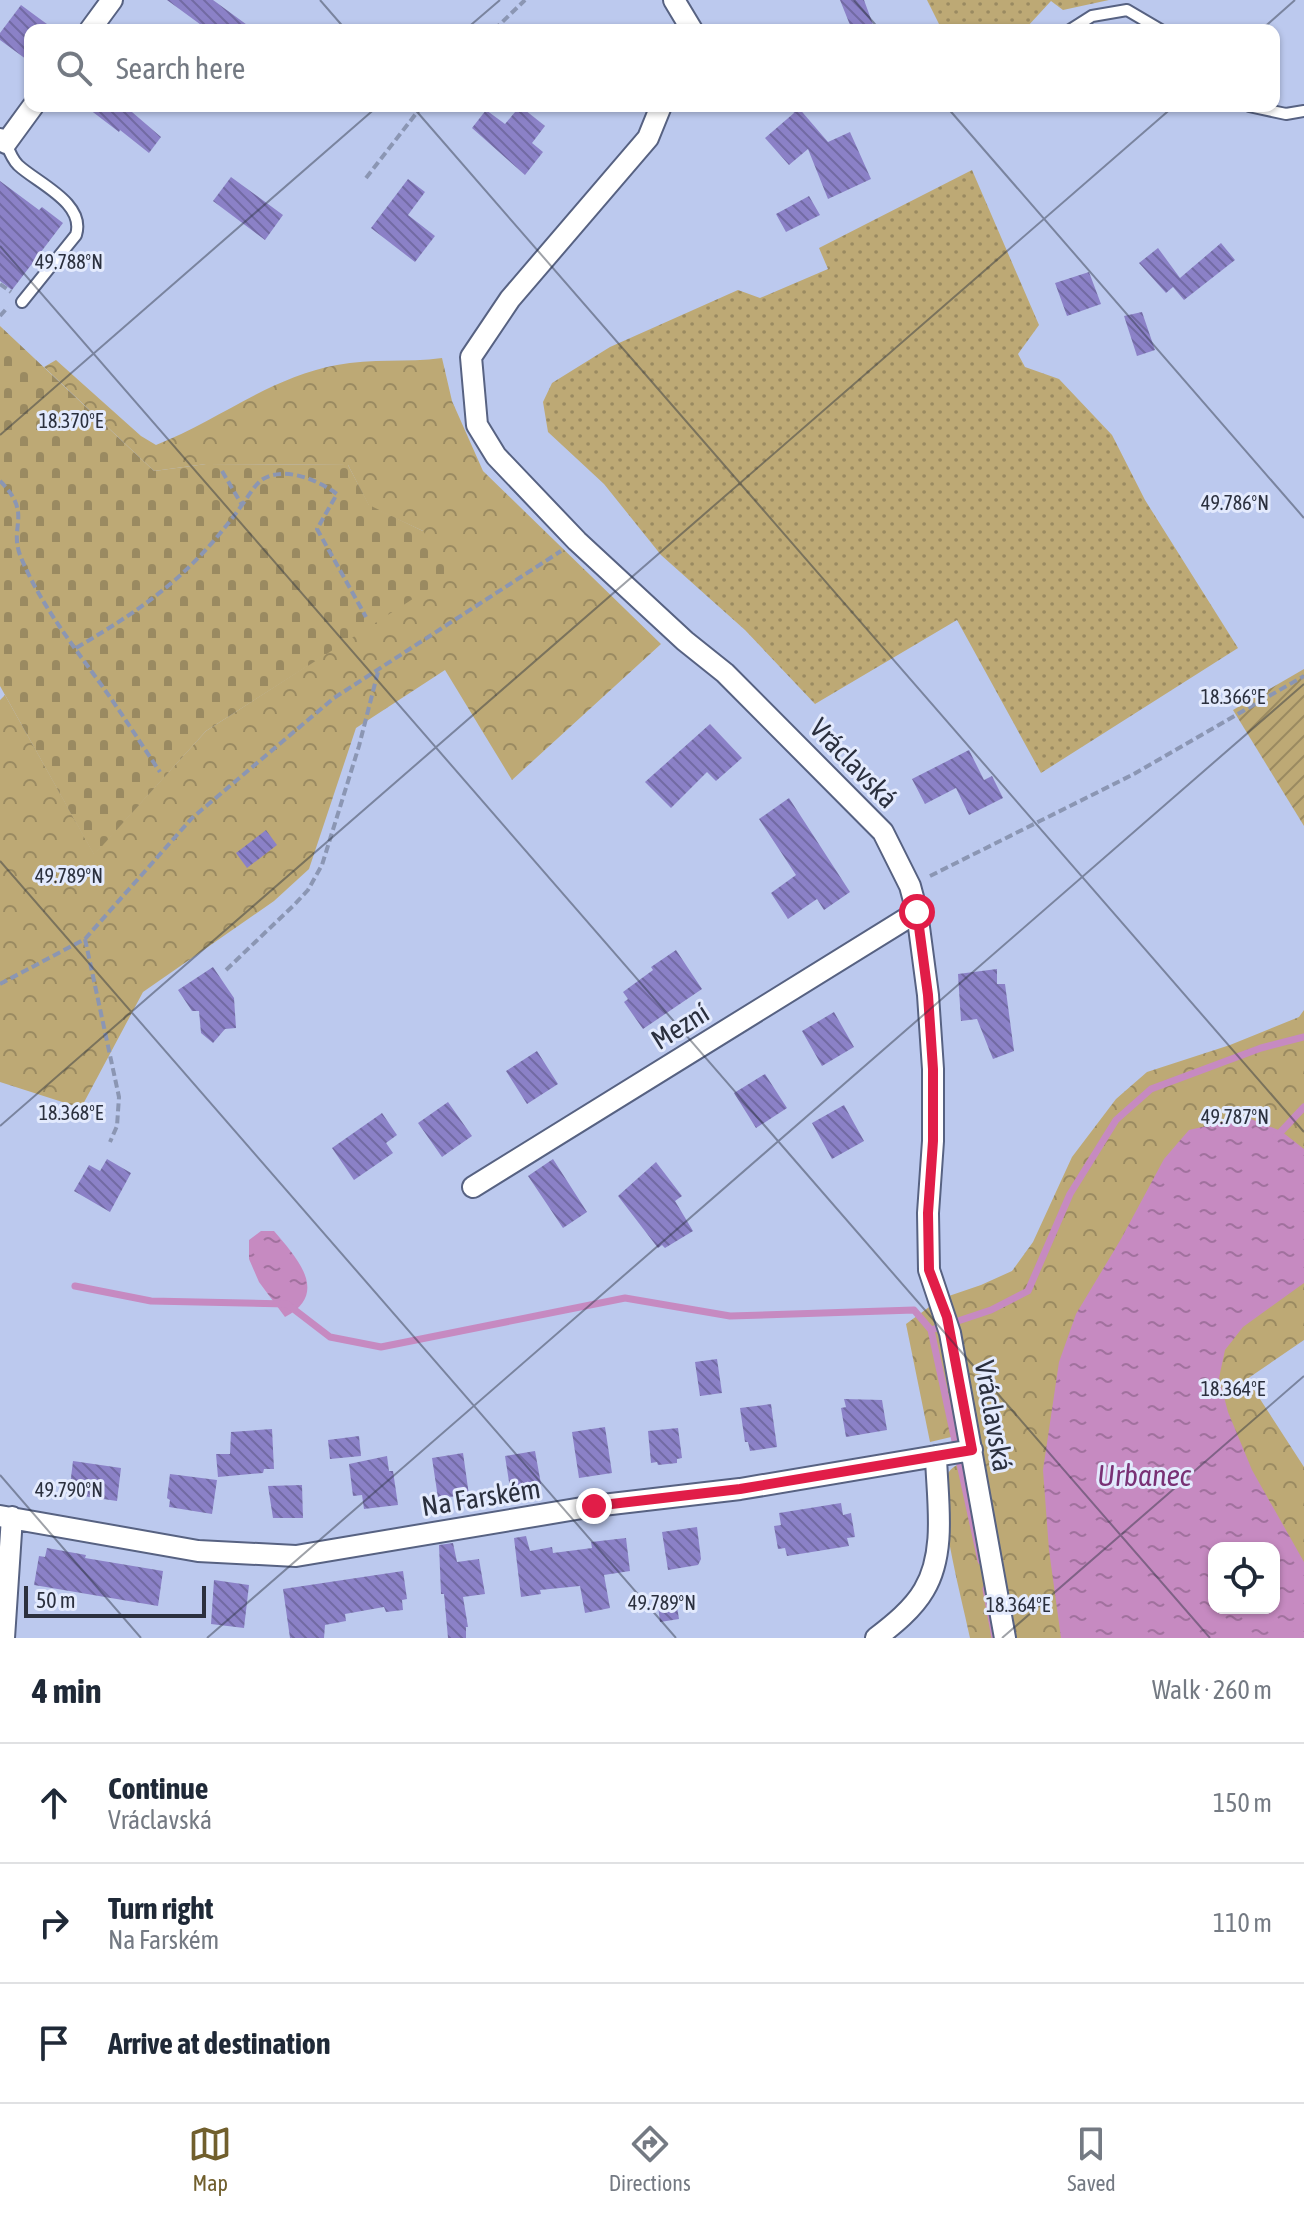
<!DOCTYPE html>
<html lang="en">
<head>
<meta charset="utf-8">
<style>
	:root { --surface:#fff; --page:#f2f2f3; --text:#1f2937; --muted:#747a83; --line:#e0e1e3; --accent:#715f2d }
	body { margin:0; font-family:"Asap Condensed",sans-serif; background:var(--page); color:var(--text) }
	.controls { position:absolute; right:24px; bottom:24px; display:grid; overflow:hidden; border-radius:16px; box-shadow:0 2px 6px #0004 }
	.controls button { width:72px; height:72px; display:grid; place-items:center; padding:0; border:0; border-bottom:2px solid var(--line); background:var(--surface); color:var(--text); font:40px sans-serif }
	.scale { position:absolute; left:24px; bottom:20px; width:182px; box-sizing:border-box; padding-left:8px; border:4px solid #2b303e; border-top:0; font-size:22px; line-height:28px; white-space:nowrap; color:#2b303e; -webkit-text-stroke:6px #e3eafd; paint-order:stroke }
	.stop { position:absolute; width:24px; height:24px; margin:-18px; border:6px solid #e11d48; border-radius:50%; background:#fff }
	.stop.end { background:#e11d48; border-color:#fff; box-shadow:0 2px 8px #0008 }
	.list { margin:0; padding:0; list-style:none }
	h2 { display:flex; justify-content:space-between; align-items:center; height:104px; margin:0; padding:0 32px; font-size:34px }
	h2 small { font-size:26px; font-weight:400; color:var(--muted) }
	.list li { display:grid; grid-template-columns:52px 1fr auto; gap:24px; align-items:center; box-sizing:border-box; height:120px; padding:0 32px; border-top:2px solid var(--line) }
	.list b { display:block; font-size:30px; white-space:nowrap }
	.list p { margin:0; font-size:26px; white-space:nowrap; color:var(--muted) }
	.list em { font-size:26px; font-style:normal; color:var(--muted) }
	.icon { flex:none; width:44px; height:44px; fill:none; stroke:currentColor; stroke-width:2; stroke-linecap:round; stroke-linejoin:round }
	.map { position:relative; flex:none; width:1304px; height:1638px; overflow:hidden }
	.search { position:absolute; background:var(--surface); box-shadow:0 2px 6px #0004; left:24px; right:24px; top:24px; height:88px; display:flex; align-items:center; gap:20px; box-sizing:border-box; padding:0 28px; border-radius:16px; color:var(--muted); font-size:30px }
	.sheet { height:464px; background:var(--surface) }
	nav { display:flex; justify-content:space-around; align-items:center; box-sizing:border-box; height:112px; border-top:2px solid var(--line); background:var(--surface); font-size:22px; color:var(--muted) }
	nav a { display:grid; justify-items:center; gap:4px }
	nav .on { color:var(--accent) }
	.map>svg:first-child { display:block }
</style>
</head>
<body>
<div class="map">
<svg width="1304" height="1638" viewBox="0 0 1304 1638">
	<defs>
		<pattern id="grass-dots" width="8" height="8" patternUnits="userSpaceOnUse" patternTransform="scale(2)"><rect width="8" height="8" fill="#bda975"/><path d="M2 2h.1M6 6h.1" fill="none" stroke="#9a8a61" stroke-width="1.8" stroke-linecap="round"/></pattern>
		<pattern id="forest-crowns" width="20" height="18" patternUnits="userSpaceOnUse" patternTransform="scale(2)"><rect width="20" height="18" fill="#bda975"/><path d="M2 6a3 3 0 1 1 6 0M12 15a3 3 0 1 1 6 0" fill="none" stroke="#9a8a61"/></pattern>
		<pattern id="cemetery-stones" width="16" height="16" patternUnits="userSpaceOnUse" patternTransform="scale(2)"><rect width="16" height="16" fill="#bda975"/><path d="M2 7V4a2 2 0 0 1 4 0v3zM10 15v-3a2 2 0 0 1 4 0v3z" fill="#9a8a61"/></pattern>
		<pattern id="garden-furrows" width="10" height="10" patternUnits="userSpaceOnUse" patternTransform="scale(2)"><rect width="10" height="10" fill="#bda975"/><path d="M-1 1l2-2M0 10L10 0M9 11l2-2" fill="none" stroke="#9a8a61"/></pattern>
		<pattern id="water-ripples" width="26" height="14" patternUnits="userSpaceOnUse" patternTransform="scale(2)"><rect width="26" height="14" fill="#c68ac1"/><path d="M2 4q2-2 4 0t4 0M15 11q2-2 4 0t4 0" fill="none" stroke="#a1719e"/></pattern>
		<pattern id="building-back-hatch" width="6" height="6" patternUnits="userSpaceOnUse" patternTransform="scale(2)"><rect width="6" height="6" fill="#8b81c7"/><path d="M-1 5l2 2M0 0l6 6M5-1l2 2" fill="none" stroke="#726aa3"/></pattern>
	</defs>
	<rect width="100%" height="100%" fill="#bcc9ee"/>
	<path fill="url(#grass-dots)" d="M 927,0 L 1109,0 L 1063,10 L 1051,1 L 1027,27 L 1015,30 L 942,30 Z
		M 972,170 L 1039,325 L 1018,354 L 1025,367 L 1059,379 L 1112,435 L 1145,500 L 1238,648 L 1041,773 L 957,620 L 815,704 L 745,630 L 661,555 L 604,484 L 548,432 L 543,402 L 552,383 L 610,347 L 738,290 L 760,298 L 828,269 L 819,248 Z"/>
	<path fill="url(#forest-crowns)" fill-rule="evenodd" d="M 442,358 L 452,401 L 483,471 L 661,644 L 512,780 L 445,670 L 356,728 L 309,869 L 274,901 L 143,992 L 81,1108 L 0,1082 L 0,700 L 5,695 L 94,854 L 206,731 L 364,629 L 423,531 L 369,506 L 348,465 L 206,464 L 154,471 L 44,367 L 56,360 L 141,436 L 156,445 C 218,421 270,377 337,365 C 371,358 407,363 442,358 Z
		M 1304,1010 L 1304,1340 L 1247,1379 L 1304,1467 L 1304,1638 L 1008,1638 L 968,1433 L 930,1442 L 906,1324 L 940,1299 L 981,1285 L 1012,1271 L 1033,1242 L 1072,1157 L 1116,1099 L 1147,1072 L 1230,1045 L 1299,1017 ZM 1214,1548 L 1274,1548 L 1274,1608 L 1214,1608 Z
		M 970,1459 L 1002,1638 L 970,1638 C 964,1607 935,1501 946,1477 C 951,1466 960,1463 970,1459 Z"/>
	<path fill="url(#cemetery-stones)" d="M 0,326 L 154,471 L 206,464 L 348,465 L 369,505 L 423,531 L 452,574 L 206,731 L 94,855 L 0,686 Z"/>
	<path fill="url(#garden-furrows)" d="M 1304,669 L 1304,826 L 1233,710 Z"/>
	<path fill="url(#water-ripples)" fill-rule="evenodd" d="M 1246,1117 L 1281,1131 L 1304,1149 L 1304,1283 L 1243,1327 L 1225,1350 L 1219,1378 L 1228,1412 L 1252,1470 L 1304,1562 L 1304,1638 L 1061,1638 L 1049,1550 L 1043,1470 L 1059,1362 L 1076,1314 L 1121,1239 L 1164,1159 L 1189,1130 ZM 1214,1548 L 1274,1548 L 1274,1608 L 1214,1608 Z
		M 261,1231 L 274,1231 C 297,1258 330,1293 285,1317 L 259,1282 L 249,1259 L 249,1240 Z"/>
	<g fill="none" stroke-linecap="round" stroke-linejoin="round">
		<path stroke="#c68ac1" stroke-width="7" d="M 1276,1137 L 1304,1107
			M 75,1286 L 151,1301 L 287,1304 L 330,1337 L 381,1347 L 625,1298 L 730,1316 L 914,1310 L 931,1330
			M 981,1561 L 931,1330 L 991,1310 L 1028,1291 L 1070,1194 L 1116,1120 L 1151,1089 L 1261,1048 L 1304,1037
			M 986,1589 L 995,1638"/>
	</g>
	<path fill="url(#building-back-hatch)" d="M 167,0 L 213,0 L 254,30 L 208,30 Z
		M 840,0 L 864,0 L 875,30 L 852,30 Z
		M 21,5 L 55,30 L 30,30 L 30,62 L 0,40 L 0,33 Z
		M 85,106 L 125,106 L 161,137 L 149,153 L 120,130 L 119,132 Z
		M 520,106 L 545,126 L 532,143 L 543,152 L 525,175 L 472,128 L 486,110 L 505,124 Z
		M 791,106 L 797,106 L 828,142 L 850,132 L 871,179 L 828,199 L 808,149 L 789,165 L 765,138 L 794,113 Z
		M 231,177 L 283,215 L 265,240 L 213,201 Z
		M 408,179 L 425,192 L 408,215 L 435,236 L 415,262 L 371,228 Z
		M 0,181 L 39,210 L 42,207 L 63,223 L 12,290 L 0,281 Z
		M 809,196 L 820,215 L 786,232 L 776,214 Z
		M 1221,243 L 1235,260 L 1184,300 L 1173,287 L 1166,293 L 1139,263 L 1158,248 L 1180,278 Z
		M 1089,272 L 1101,304 L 1067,316 L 1055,283 Z
		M 1142,312 L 1155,350 L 1137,356 L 1124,316 Z
		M 710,724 L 742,758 L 716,781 L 707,772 L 671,808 L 645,782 Z
		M 969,750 L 984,780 L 992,776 L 1003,798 L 969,815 L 956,788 L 925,804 L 912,779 Z
		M 789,798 L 850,892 L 824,910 L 817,899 L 788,919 L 771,893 L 796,875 L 759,819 Z
		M 266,830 L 277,845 L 247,868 L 236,853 Z
		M 676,950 L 702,989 L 643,1029 L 624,1002 L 628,999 L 623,992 L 653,970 L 651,967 Z
		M 213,967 L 234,998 L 236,1028 L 225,1029 L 213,1043 L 201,1033 L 199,1011 L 192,1011 L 178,990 Z
		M 997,969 L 997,984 L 1005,984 L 1014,1051 L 993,1059 L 977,1019 L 961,1021 L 958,974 Z
		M 834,1012 L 854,1047 L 822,1066 L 802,1031 Z
		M 537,1051 L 558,1084 L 527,1104 L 506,1071 Z
		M 765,1074 L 787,1108 L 756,1128 L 734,1093 Z
		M 448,1102 L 472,1136 L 442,1157 L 418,1123 Z
		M 844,1105 L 864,1141 L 832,1159 L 812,1123 Z
		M 382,1113 L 397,1135 L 386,1143 L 393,1153 L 354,1180 L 332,1148 Z
		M 107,1159 L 131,1173 L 110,1212 L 74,1191 L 89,1165 L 100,1171 Z
		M 553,1159 L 587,1212 L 563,1228 L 528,1176 Z
		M 656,1162 L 682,1196 L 675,1201 L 693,1231 L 665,1248 L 662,1245 L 658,1248 L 618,1196 Z
		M 717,1359 L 722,1393 L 700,1396 L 695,1362 Z
		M 844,1399 L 882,1400 L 887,1430 L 846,1437 L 841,1408 L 846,1407 Z
		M 771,1404 L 777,1447 L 750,1451 L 748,1442 L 745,1442 L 740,1408 Z
		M 605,1427 L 612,1473 L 579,1478 L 572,1432 Z
		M 678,1428 L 682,1458 L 677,1459 L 677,1463 L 658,1465 L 657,1462 L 651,1463 L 648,1431 Z
		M 272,1429 L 274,1469 L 264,1469 L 263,1473 L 218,1477 L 216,1454 L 230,1454 L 231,1432 Z
		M 359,1436 L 361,1456 L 330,1459 L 328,1440 Z
		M 535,1451 L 541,1484 L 510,1488 L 505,1456 Z
		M 463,1453 L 469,1495 L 438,1498 L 432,1458 Z
		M 387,1456 L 389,1471 L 393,1471 L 398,1505 L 364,1509 L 362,1495 L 353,1496 L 349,1464 Z
		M 73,1461 L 121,1468 L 117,1501 L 69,1494 Z
		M 170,1474 L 217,1480 L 212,1514 L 169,1507 L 170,1500 L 167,1498 Z
		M 302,1485 L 303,1518 L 273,1518 L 268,1486 Z
		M 841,1503 L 843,1515 L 851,1513 L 855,1537 L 847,1538 L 849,1546 L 787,1556 L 785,1548 L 778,1549 L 774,1526 L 781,1525 L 779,1513 Z
		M 697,1527 L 701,1559 L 698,1565 L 668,1570 L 662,1532 Z
		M 526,1536 L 530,1551 L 552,1547 L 553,1553 L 592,1548 L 591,1542 L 626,1538 L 630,1571 L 604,1575 L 610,1608 L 585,1613 L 580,1586 L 540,1590 L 541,1594 L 521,1597 L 514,1538 Z
		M 453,1543 L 457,1562 L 479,1559 L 485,1594 L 463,1597 L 468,1627 L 466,1627 L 466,1638 L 448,1638 L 444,1594 L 441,1594 L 439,1545 Z
		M 47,1548 L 86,1555 L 85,1558 L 163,1571 L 158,1606 L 34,1585 L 39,1556 L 45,1557 Z
		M 403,1571 L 407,1599 L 402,1600 L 403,1610 L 386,1612 L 384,1607 L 345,1614 L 346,1621 L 325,1625 L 324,1638 L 290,1638 L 283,1589 Z
		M 214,1580 L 249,1585 L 244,1628 L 211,1624 Z
		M 675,1594 L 679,1619 L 660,1622 L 657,1597 Z"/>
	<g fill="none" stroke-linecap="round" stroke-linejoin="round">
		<defs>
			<path id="lane" d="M 1070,30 L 1092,16 L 1127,10 L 1161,30
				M 1249,106 L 1286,114 L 1304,111
				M 6,143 C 9,151 12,159 18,165 C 37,183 86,203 76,235 L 22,302"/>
			<path id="street" d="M 674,0 L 692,30
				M 90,30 L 112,0
				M 661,106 L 648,138 L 510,299 L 471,357 L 477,425 L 496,456 L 577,541 L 685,641 L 725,673 L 883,832 L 910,886 L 917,912 L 928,995 L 933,1069 L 933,1141 L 928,1213 L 929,1270 L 950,1333 L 1005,1638
				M 0,139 L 6,143 L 33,106
				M 473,1187 L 917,912
				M 0,1516 L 198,1551 L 296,1556 L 594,1506 L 740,1489 L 972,1450
				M 4,1638 L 12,1517
				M 876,1638 C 893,1625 913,1609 924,1590 C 947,1552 937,1498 936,1456"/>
		</defs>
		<use href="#lane" stroke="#576282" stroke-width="14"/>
		<use href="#street" stroke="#576282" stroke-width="24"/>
		<path stroke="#8b96b3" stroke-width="4" stroke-dasharray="8 4" stroke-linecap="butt" d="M 494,30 L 525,0
			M 366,178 L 422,106
			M 0,284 L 11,292
			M 0,316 L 8,307
			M 222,471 L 242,505 C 248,497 255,484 263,479 C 285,466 318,480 337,494 L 317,529 L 366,617
			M 0,481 C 33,514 9,525 20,555 C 39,603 75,648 105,690 C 124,717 142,745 160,772
			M 76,648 C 149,605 192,574 242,505
			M 930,876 L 1132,775 L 1304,676
			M 85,939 L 119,1097 L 117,1126 L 110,1142
			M 226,970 L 294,905 L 308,890 L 322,865 L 359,746 L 379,668
			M 0,984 L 85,939 L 192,818 L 334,698 L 561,551"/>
		<use href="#lane" stroke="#fff" stroke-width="10"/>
		<use href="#street" stroke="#fff" stroke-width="20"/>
	</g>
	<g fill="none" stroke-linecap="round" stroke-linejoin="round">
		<path stroke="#e11d48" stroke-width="10" d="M 594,1506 L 740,1489 L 972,1450 L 947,1317 L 929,1270 L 928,1213 L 933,1141 L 933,1069 L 928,995 L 917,912"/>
	</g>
	<path fill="none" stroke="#2b303e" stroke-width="2" stroke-opacity="0.45" d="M 320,0 L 346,30M 854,0 L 880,30M 465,30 L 500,0M 1261,30 L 1295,0M 412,106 L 1304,1132M 946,106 L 1304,518M 0,246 L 1210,1638M 0,435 L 378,106M 0,861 L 676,1638M 0,1126 L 1174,106M 0,1475 L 141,1638M 207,1638 L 1304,684M 1002,1638 L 1304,1376"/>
	<g text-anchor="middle" stroke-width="6" stroke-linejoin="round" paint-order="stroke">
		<g font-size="28" fill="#2b303e" stroke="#e3eafd">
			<text transform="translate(854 763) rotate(46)" y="10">Vráclavská</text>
			<text transform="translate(680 1026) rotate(-32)" y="10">Mezní</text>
			<text transform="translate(994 1416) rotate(80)" y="10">Vráclavská</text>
			<text transform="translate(481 1497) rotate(-9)" y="10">Na Farském</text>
		</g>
		<g font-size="30" font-style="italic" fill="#793175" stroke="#e3eafd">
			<text x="1144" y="1486">Urbanec</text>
		</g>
	</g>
	<g font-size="20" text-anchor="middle" fill="#2b303e" stroke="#e3eafd" stroke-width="6" stroke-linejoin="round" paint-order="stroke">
		<text x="69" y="269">49.788°N</text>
		<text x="71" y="428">18.370°E</text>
		<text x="1235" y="510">49.786°N</text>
		<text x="1233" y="704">18.366°E</text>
		<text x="69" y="883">49.789°N</text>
		<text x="71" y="1120">18.368°E</text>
		<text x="1235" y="1124">49.787°N</text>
		<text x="1233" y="1396">18.364°E</text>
		<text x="69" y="1497">49.790°N</text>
		<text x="662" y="1610">49.789°N</text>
		<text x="1018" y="1612">18.364°E</text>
	</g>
</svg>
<div class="controls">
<button><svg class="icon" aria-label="locate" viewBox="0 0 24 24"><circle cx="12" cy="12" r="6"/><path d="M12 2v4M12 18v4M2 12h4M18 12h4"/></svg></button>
</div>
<div class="scale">50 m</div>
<div class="stop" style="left:917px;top:912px"></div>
<div class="stop end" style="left:594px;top:1506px"></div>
<div class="search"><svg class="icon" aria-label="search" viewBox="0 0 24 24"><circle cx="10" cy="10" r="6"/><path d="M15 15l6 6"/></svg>Search here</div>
</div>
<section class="sheet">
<h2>4 min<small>Walk · 260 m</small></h2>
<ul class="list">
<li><svg class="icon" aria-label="ahead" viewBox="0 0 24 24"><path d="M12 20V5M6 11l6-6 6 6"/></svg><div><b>Continue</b><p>Vráclavská</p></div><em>150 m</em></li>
<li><svg class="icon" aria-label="right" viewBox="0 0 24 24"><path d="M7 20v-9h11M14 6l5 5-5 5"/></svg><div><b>Turn right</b><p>Na Farském</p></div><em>110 m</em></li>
<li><svg class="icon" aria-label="arrive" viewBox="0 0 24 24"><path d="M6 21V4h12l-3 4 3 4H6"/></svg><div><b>Arrive at destination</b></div></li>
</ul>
</section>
<nav>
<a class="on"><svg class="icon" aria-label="map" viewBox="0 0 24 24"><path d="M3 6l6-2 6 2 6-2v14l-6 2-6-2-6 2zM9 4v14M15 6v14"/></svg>Map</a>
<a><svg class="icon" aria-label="directions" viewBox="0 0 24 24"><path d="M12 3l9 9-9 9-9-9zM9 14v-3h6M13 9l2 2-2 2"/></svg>Directions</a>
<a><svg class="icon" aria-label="saved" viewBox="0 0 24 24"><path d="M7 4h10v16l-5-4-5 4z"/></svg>Saved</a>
</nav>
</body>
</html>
